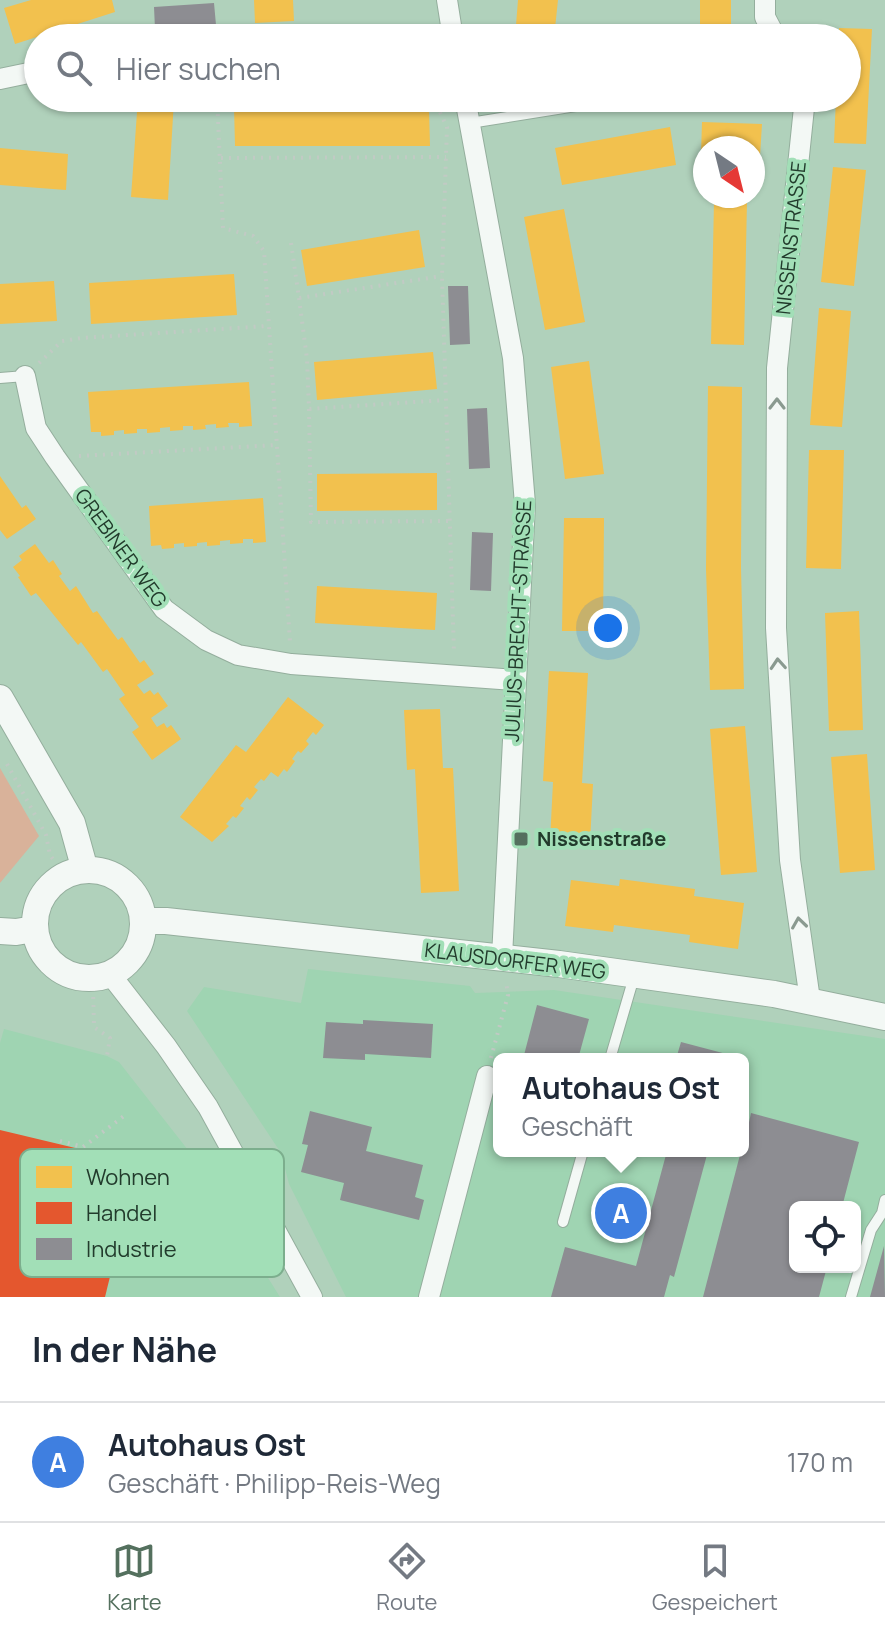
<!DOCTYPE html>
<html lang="de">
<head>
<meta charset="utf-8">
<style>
	:root { --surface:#fff; --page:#f6f6f7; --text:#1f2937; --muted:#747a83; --line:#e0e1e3; --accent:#54705e }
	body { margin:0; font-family:Manrope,sans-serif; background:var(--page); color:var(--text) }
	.controls { position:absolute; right:24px; bottom:24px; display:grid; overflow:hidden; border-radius:12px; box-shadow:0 2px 6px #0004 }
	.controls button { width:72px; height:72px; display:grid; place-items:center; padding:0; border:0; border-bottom:2px solid var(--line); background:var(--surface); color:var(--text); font:40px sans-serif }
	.compass { position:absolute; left:693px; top:136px; width:72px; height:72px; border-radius:50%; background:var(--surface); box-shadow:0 2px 6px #0004; rotate:145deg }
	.you { position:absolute; left:608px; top:628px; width:28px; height:28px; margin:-20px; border:6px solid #fff; border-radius:50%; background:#1a73e8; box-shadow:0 0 0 12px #1a73e833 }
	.badge { display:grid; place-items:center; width:52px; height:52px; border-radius:50%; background:var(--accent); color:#fff; font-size:26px; font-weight:700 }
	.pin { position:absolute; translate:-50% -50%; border:4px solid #fff; box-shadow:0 2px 8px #0006 }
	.popup { position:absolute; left:493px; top:1053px; width:256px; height:104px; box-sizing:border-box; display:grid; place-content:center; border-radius:12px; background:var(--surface); filter:drop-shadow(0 2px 6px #0005); font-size:26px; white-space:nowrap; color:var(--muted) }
	.popup b { font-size:30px; color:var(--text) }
	.popup::after { content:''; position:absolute; left:50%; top:100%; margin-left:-16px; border:16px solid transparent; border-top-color:var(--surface) }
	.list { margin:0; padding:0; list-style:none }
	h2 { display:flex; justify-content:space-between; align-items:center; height:104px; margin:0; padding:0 32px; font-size:34px }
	h2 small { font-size:26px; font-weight:400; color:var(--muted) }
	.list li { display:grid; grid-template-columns:52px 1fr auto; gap:24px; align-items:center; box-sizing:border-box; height:120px; padding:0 32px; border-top:2px solid var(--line) }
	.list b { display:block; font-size:30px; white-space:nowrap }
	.list p { margin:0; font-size:26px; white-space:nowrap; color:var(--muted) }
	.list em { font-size:26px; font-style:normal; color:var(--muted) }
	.icon { flex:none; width:44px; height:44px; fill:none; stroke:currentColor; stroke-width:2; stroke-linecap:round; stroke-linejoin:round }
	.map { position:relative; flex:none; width:885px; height:1297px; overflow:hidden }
	.search { position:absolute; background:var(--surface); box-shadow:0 2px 6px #0004; left:24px; right:24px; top:24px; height:88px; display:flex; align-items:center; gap:20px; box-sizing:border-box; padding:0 28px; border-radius:44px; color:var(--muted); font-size:30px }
	.sheet { height:224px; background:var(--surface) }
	nav { display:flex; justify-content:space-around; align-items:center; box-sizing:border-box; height:112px; border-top:2px solid var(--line); background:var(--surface); font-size:22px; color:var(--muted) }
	nav a { display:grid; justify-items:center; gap:4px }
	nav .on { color:var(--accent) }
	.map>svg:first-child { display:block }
</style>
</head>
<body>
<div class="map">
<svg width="885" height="1297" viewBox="0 0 885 1297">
	<rect width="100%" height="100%" fill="#b0d1bb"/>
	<path fill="#9fd4b2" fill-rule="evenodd" d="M 308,969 L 470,986 L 475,993 L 554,990 L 885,1039 L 885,1297 L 346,1297 L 289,1184 L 281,1153 L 187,1011 L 204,987 L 301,1003 ZM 499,1059 L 743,1059 L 743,1151 L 499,1151 ZM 795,1207 L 855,1207 L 855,1267 L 795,1267 Z
		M 4,1029 L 107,1056 L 119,1062 L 188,1150 L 280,1297 L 0,1297 L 0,1043 Z"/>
	<path fill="#d9b29a" d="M 0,768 L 39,836 L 0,883 Z"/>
	<path fill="#f2c14e" d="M 31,0 L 112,0 L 115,12 L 15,44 L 4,8 Z
		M 254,0 L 293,0 L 294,21 L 255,23 Z
		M 518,0 L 558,0 L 554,38 L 515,38 Z
		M 700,0 L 731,0 L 731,38 L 700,38 Z
		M 839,28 L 872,29 L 866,144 L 834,143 L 836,98 L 847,98 L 847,38 L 839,38 Z
		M 138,98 L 174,100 L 168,200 L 131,197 Z
		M 297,106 L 297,108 L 429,108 L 430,146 L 235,146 L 234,107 Z
		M 702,122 L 762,124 L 760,156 L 753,156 L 753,148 L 705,148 L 705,154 L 701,154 Z
		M 670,127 L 676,165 L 562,185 L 555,148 Z
		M 0,148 L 68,154 L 66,190 L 0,185 Z
		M 833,167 L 866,170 L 854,286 L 821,282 Z
		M 714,201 L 747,201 L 744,345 L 711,344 Z
		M 564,209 L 585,322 L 545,330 L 524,217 Z
		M 419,230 L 425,267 L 307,286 L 301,250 Z
		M 234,274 L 237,315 L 91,324 L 89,283 Z
		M 54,281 L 57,321 L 0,324 L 0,284 Z
		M 819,308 L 851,311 L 842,427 L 810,425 Z
		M 433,352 L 437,389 L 317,400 L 314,362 Z
		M 589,361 L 604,474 L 565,479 L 551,367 Z
		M 249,382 L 252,426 L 239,427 L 239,423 L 228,423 L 229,427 L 216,428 L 216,424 L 205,425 L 206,429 L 193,430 L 193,426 L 183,426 L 183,430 L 170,431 L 170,427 L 160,428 L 160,432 L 147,433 L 147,429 L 137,429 L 137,433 L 124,434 L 124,430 L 114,431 L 114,435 L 101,436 L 101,432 L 91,432 L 88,392 Z
		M 708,386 L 742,387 L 741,568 L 744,689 L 710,690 L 706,569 Z
		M 809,450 L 844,450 L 841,569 L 806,568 Z
		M 437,473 L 437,510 L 317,511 L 317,474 Z
		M 0,476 L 22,508 L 26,505 L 36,519 L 7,539 L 0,530 Z
		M 263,498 L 266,542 L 253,543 L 253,539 L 243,539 L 243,543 L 230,544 L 230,540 L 220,541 L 220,545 L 207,546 L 207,542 L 197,543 L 197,546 L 184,547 L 184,543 L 174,544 L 174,548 L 162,549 L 161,545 L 151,546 L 149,506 Z
		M 564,518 L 604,518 L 603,631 L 562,631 Z
		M 35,544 L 49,563 L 53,560 L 62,574 L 59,576 L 70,591 L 76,586 L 93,613 L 97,611 L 118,640 L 122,637 L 140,663 L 144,660 L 154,674 L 137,685 L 144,694 L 150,690 L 154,695 L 158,692 L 168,706 L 151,718 L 157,727 L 164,723 L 167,728 L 171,725 L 181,739 L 152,760 L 132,732 L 139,727 L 119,699 L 125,695 L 107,669 L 103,672 L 81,642 L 78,645 L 36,593 L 31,596 L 18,577 L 20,576 L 13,567 L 22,560 L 19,556 Z
		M 317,586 L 437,593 L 435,630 L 315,623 Z
		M 859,611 L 863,730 L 829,731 L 825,613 Z
		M 549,671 L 588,673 L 582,783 L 593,784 L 590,843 L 550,841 L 553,782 L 543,781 Z
		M 288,697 L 324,725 L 316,735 L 313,732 L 306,741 L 309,744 L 301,753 L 298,751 L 292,759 L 295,761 L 287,772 L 284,769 L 278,777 L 271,772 L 264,781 L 261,779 L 254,787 L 258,790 L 250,800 L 247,797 L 240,806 L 244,808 L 236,818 L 233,816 L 226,824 L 229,826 L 212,842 L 180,817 L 236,745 L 246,752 Z
		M 440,709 L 443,768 L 453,768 L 459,891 L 421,893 L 415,769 L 407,770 L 404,710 Z
		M 745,726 L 757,872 L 721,875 L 710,729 Z
		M 867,754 L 875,870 L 840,873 L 831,757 Z
		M 620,879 L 695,889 L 694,896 L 744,903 L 738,949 L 689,942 L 690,935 L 614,925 L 613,932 L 565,926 L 571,880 L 619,886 Z"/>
	<path fill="#e4572e" d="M 0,1130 L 138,1163 L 105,1297 L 0,1297 Z"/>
	<path fill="#8d8d92" d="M 214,3 L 216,25 L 155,29 L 154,7 Z
		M 448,286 L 468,286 L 470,344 L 450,345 Z
		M 487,408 L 490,468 L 469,469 L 467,409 Z
		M 472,532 L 493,533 L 491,591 L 470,590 Z
		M 537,1005 L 589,1019 L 578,1059 L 523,1059 Z
		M 363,1020 L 433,1024 L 431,1058 L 365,1054 L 365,1060 L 323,1058 L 326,1022 L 363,1024 Z
		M 681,1042 L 734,1056 L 733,1059 L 676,1059 Z
		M 310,1111 L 372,1127 L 366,1151 L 423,1165 L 415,1197 L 424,1200 L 419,1220 L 340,1200 L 344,1183 L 301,1172 L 308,1145 L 302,1144 Z
		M 751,1113 L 859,1142 L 842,1207 L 795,1207 L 795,1267 L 827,1267 L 819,1297 L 703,1297 L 741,1151 L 743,1151 Z
		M 667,1151 L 708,1151 L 674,1277 L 670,1275 L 664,1297 L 551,1297 L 565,1247 L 636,1266 Z
		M 884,1246 L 885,1297 L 870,1297 Z"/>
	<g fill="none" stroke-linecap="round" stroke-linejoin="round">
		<defs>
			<path id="service" d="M 470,123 L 626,98
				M 0,378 L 25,376
				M 610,1059 L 634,977
				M 563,1222 L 583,1151
				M 851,1297 L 871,1230 L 882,1213 L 885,1200"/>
			<path id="minor" d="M 447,0 L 453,38
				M 765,0 L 765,17 L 776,38
				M 0,79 L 38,71
				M 465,98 L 513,358 L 525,504 L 502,957
				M 805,98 L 777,368 L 776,628 L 790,860 L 810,1000
				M 25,376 L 36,428 L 55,457 L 164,609 L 206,640 L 238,655 L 291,664 L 515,680
				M 110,974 L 166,1046 L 208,1107 L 312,1297
				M 429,1297 L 487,1076"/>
			<path id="tertiary" d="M 0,698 L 72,823 L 85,870
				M35 924a54 54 0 1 1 108 0a54 54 0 1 1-108 0Z
				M 143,921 L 166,921 L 559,964 L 774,994 L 885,1017
				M 0,931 L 16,932 L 34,929"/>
		</defs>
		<use href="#service" stroke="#94ae9d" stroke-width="12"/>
		<use href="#minor" stroke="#94ae9d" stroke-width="22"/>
		<use href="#tertiary" stroke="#94ae9d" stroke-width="28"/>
		<path stroke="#c1cac4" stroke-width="4" stroke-dasharray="2 6" stroke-linecap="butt" d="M 217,98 L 223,228 L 253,236 L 264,251 L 290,642
			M 433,98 L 447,127 L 442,276 L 454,653
			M 221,158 L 446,157
			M 291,243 L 299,298 L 442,276
			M 299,298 L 307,359 L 309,409 L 445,400
			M 39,363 L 62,341 L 81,338 L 267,326
			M 309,409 L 311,522 L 450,521
			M 79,456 L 276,445
			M 7,764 L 46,835 L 50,855 L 56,863
			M 93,989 L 94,1027 L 110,1038 L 107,1056
			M 491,1058 L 508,995 L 506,981
			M 60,1141 L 83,1147 L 124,1116"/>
		<use href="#service" stroke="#f3f8f5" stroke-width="10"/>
		<use href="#minor" stroke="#f3f8f5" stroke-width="20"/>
		<use href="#tertiary" stroke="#f3f8f5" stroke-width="26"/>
	</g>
	<defs><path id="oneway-chevron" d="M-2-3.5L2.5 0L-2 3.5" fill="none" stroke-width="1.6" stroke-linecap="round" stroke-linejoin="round" transform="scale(2)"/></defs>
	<g stroke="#8a9a90">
		<use href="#oneway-chevron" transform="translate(777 404) rotate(-90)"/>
		<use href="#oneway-chevron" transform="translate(778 664) rotate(-94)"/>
		<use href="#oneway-chevron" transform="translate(799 923) rotate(-98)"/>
	</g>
	<rect fill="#54705e" stroke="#a2dfb7" stroke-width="3" x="513" y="831" width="16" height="16" rx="4"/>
	<g text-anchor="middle" stroke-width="8" stroke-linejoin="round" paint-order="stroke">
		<g font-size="20" fill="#223b2c" stroke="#a2dfb7">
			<text transform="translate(791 238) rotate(-84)" y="7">NISSENSTRASSE</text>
			<text transform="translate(121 548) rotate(54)" y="7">GREBINER WEG</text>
			<text transform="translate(518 621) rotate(-87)" y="7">JULIUS-BRECHT-STRASSE</text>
			<text transform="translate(515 961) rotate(7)" y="7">KLAUSDORFER WEG</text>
		</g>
		<g font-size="20" font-weight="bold" fill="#223b2c" stroke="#a2dfb7" text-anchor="start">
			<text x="537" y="846">Nissenstraße</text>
		</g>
	</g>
	<rect x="20" y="1149" width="264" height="128" rx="12" fill="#a2dfb7" stroke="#7cae8d" stroke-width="2"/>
	<rect x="36" y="1166" width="36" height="22" fill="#f2c14e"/>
	<rect x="36" y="1202" width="36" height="22" fill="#e4572e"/>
	<rect x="36" y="1238" width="36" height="22" fill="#8d8d92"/>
	<g font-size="22" fill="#223b2c">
		<text x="86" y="1185">Wohnen</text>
		<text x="86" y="1221">Handel</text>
		<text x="86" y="1257">Industrie</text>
	</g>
</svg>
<div class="controls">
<button><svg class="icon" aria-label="locate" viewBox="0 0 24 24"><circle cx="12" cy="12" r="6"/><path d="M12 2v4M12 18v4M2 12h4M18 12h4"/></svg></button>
</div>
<svg class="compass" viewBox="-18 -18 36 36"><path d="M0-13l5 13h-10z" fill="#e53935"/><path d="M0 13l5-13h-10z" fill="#747a83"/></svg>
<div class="you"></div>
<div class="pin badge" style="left:621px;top:1213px;background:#3f7fe0">A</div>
<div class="popup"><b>Autohaus Ost</b>Geschäft</div>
<div class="search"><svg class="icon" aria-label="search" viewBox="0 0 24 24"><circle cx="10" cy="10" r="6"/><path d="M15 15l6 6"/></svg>Hier suchen</div>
</div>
<section class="sheet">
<h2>In der Nähe<small></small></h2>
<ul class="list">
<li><span class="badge" style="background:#3f7fe0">A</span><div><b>Autohaus Ost</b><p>Geschäft · Philipp-Reis-Weg</p></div><em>170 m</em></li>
</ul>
</section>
<nav>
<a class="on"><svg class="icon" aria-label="map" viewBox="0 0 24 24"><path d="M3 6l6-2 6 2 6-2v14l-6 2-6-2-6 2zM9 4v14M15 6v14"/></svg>Karte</a>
<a><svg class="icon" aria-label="directions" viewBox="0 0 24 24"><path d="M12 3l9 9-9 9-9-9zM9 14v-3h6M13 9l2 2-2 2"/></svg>Route</a>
<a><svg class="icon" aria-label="saved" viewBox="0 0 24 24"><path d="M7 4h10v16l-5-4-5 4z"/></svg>Gespeichert</a>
</nav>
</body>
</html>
